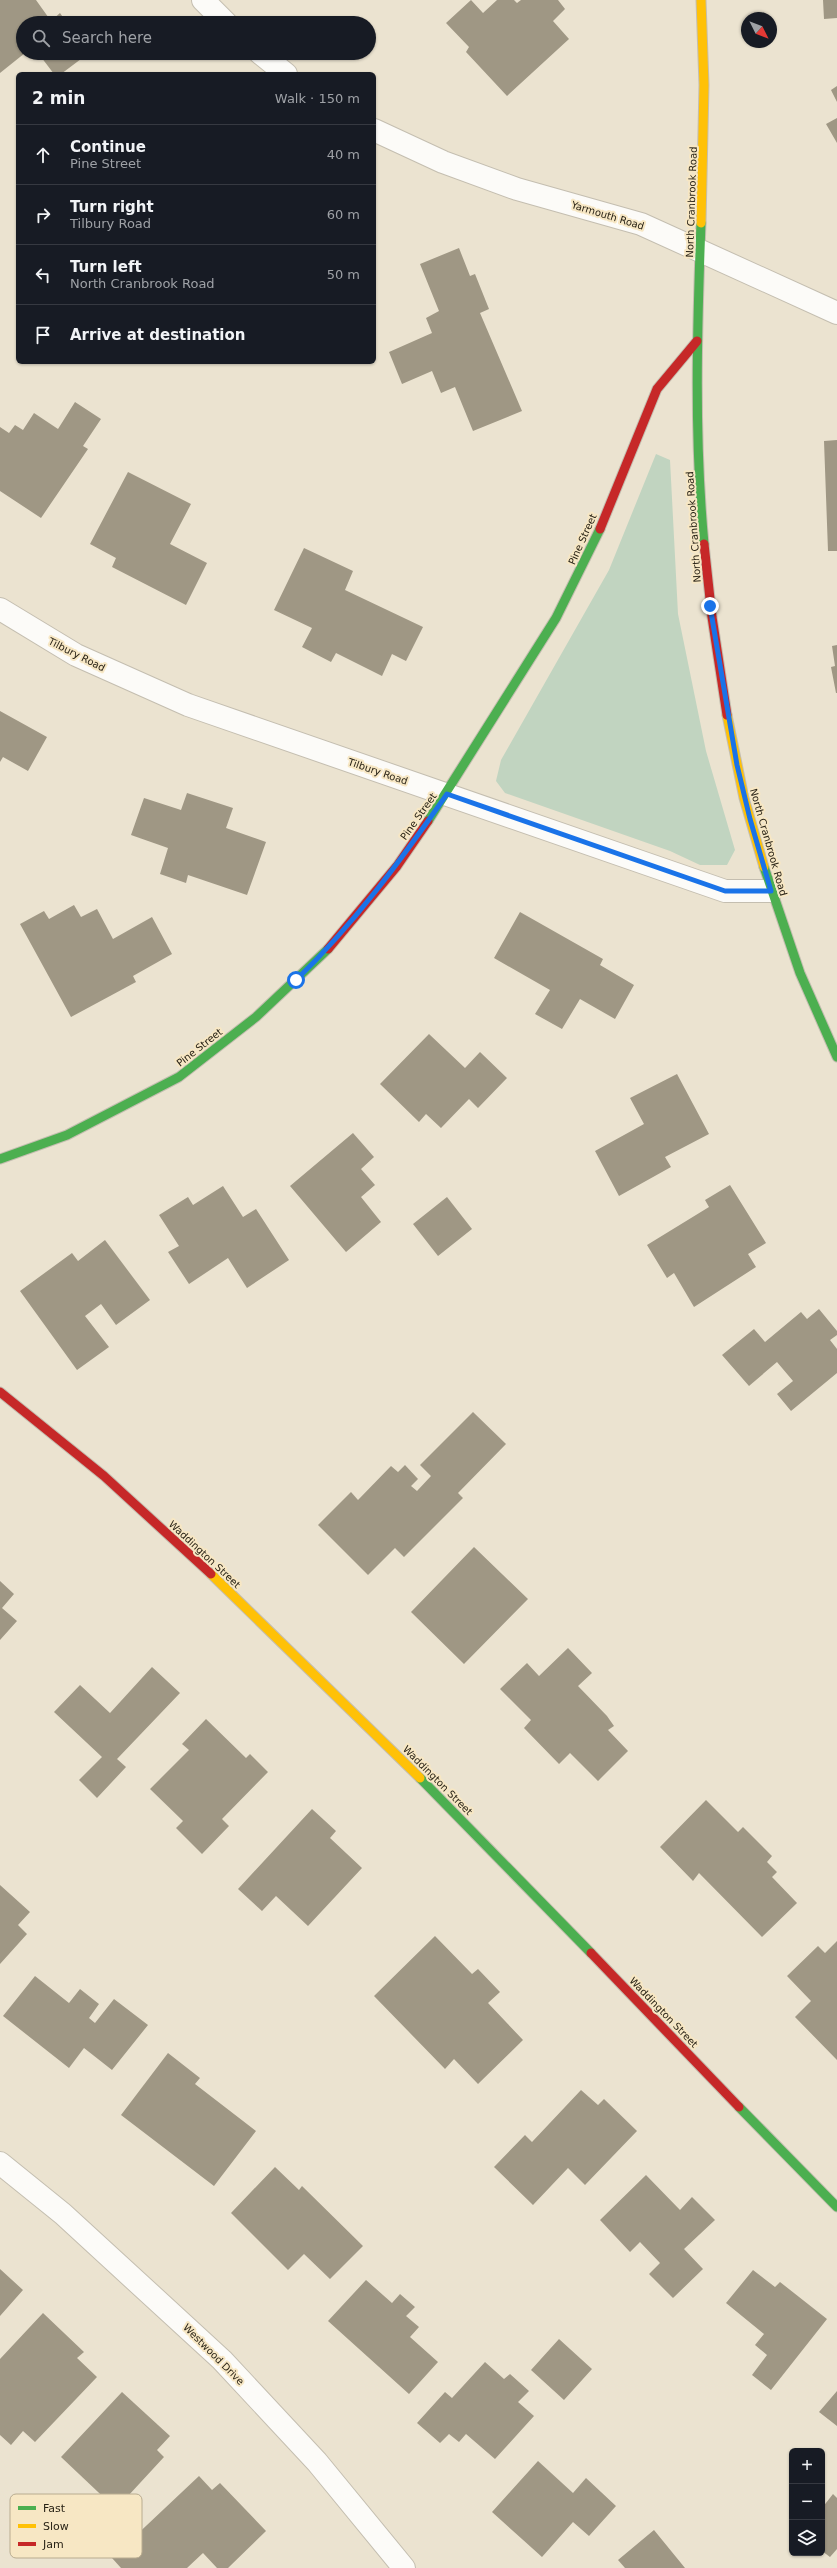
<!DOCTYPE html>
<html lang="en">
<head>
<meta charset="utf-8">
<style>
	:root { --surface:#171b24; --page:#242831; --text:#f1f3f6; --muted:#9ea1a6; --line:#363941 }
	body { margin:0; font-family:"DejaVu Sans",sans-serif; background:var(--page); color:var(--text) }
	.controls { position:absolute; right:12px; bottom:12px; display:grid; overflow:hidden; border-radius:6px; box-shadow:0 1px 3px #0004 }
	.controls button { width:36px; height:36px; display:grid; place-items:center; padding:0; border:0; border-bottom:1px solid var(--line); background:var(--surface); color:var(--text); font:20px sans-serif }
	.compass { position:absolute; left:741px; top:12px; width:36px; height:36px; border-radius:50%; background:var(--surface); box-shadow:0 1px 3px #0004; rotate:132deg }
	.stop { position:absolute; width:12px; height:12px; margin:-9px; border:3px solid #1a73e8; border-radius:50%; background:#fff }
	.stop.end { background:#1a73e8; border-color:#fff; box-shadow:0 1px 4px #0008 }
	.list { margin:0; padding:0; list-style:none }
	h2 { display:flex; justify-content:space-between; align-items:center; height:52px; margin:0; padding:0 16px; font-size:17px }
	h2 small { font-size:13px; font-weight:400; color:var(--muted) }
	.list li { display:grid; grid-template-columns:26px 1fr auto; gap:12px; align-items:center; box-sizing:border-box; height:60px; padding:0 16px; border-top:1px solid var(--line) }
	.list b { display:block; font-size:15px; white-space:nowrap }
	.list p { margin:0; font-size:13px; white-space:nowrap; color:var(--muted) }
	.list em { font-size:13px; font-style:normal; color:var(--muted) }
	.icon { flex:none; width:22px; height:22px; fill:none; stroke:currentColor; stroke-width:2; stroke-linecap:round; stroke-linejoin:round }
	.map { position:relative; flex:none; width:837px; height:2568px; overflow:hidden }
	.search { position:absolute; background:var(--surface); box-shadow:0 1px 3px #0004; left:16px; top:16px; width:360px; height:44px; display:flex; align-items:center; gap:10px; box-sizing:border-box; padding:0 14px; border-radius:22px; color:var(--muted); font-size:15px }
	.panel { position:absolute; background:var(--surface); box-shadow:0 1px 3px #0004; left:16px; top:72px; width:360px; height:292px; border-radius:6px }
	.map>svg:first-child { display:block }
</style>
</head>
<body>
<div class="map">
<svg width="837" height="2568" viewBox="0 0 837 2568">
	<rect width="100%" height="100%" fill="#ebe3d0"/>
	<path fill="#c1d4c0" d="M 656,454 L 670,460 L 678,614 L 706,751 L 735,850 L 727,865 L 700,865 L 670,851 L 505,793 L 496,781 L 501,760 L 609,570 Z"/>
	<path fill="#9f9784" d="M 0,0 L 36,0 L 51,21 L 60,13 L 67,23 L 23,23 L 23,53 L 25,53 L 0,73 Z
		M 471,0 L 483,13 L 497,0 L 514,0 L 517,3 L 521,0 L 558,0 L 565,9 L 553,21 L 569,39 L 507,96 L 466,52 L 469,47 L 446,23 Z
		M 823,0 L 837,0 L 837,18 L 824,19 Z
		M 38,53 L 89,53 L 61,74 L 54,74 Z
		M 837,86 L 837,102 L 831,90 Z
		M 837,118 L 837,143 L 826,124 Z
		M 459,248 L 470,276 L 475,274 L 489,309 L 480,313 L 522,411 L 473,431 L 455,387 L 441,393 L 432,371 L 402,384 L 389,352 L 432,333 L 426,318 L 439,311 L 420,264 Z
		M 75,402 L 101,419 L 83,446 L 88,449 L 41,518 L 0,491 L 0,427 L 9,433 L 15,425 L 23,430 L 34,413 L 58,429 Z
		M 837,440 L 837,551 L 828,551 L 824,441 Z
		M 128,472 L 191,504 L 170,544 L 207,563 L 186,605 L 112,567 L 116,558 L 90,544 Z
		M 304,548 L 353,571 L 345,590 L 423,627 L 406,661 L 392,654 L 382,676 L 336,653 L 331,662 L 302,647 L 312,628 L 274,610 Z
		M 837,645 L 837,693 L 836,693 L 831,667 L 835,666 L 832,646 Z
		M 0,711 L 47,737 L 28,771 L 3,757 L 0,762 Z
		M 187,793 L 233,808 L 226,828 L 266,842 L 247,895 L 188,875 L 186,883 L 160,874 L 168,848 L 131,835 L 144,798 L 181,810 Z
		M 74,905 L 81,917 L 97,909 L 113,939 L 152,917 L 172,954 L 133,976 L 136,982 L 71,1017 L 20,924 L 44,911 L 49,919 Z
		M 520,912 L 603,959 L 600,965 L 634,985 L 615,1019 L 580,999 L 562,1029 L 535,1014 L 550,990 L 494,958 Z
		M 429,1034 L 465,1068 L 480,1052 L 507,1078 L 478,1108 L 469,1099 L 441,1128 L 426,1114 L 419,1122 L 380,1084 Z
		M 677,1074 L 709,1134 L 665,1157 L 671,1167 L 619,1196 L 595,1151 L 644,1124 L 630,1098 Z
		M 353,1133 L 374,1157 L 361,1169 L 375,1185 L 361,1197 L 381,1222 L 346,1252 L 290,1186 Z
		M 730,1185 L 766,1243 L 748,1254 L 756,1267 L 694,1307 L 674,1273 L 667,1278 L 647,1245 L 709,1207 L 705,1200 Z
		M 223,1186 L 243,1217 L 256,1209 L 289,1260 L 247,1288 L 228,1258 L 189,1284 L 168,1252 L 179,1246 L 159,1215 L 188,1197 L 193,1205 Z
		M 447,1197 L 472,1229 L 438,1256 L 413,1224 Z
		M 105,1240 L 150,1300 L 116,1325 L 101,1304 L 85,1316 L 109,1347 L 77,1370 L 20,1291 L 72,1253 L 78,1261 Z
		M 819,1309 L 837,1331 L 837,1335 L 830,1340 L 837,1349 L 837,1373 L 791,1411 L 777,1394 L 793,1381 L 777,1362 L 749,1386 L 722,1355 L 754,1329 L 765,1342 L 801,1312 L 807,1319 Z
		M 473,1412 L 506,1444 L 458,1493 L 463,1498 L 404,1557 L 395,1548 L 368,1575 L 318,1525 L 351,1492 L 358,1500 L 391,1466 L 398,1472 L 405,1465 L 418,1479 L 411,1486 L 417,1491 L 431,1476 L 420,1465 Z
		M 474,1547 L 528,1599 L 464,1664 L 411,1612 Z
		M 0,1581 L 14,1594 L 2,1608 L 17,1621 L 0,1640 Z
		M 568,1648 L 592,1673 L 578,1686 L 607,1716 L 614,1726 L 608,1730 L 628,1751 L 598,1781 L 570,1753 L 559,1764 L 524,1728 L 531,1720 L 500,1689 L 527,1663 L 539,1676 Z
		M 152,1667 L 180,1693 L 117,1759 L 126,1767 L 97,1798 L 79,1780 L 102,1757 L 54,1712 L 80,1685 L 110,1713 Z
		M 206,1719 L 246,1758 L 250,1754 L 268,1772 L 222,1819 L 229,1826 L 202,1854 L 176,1828 L 183,1821 L 150,1789 L 189,1750 L 182,1744 Z
		M 706,1800 L 738,1832 L 743,1827 L 772,1856 L 767,1862 L 777,1872 L 772,1877 L 797,1903 L 762,1937 L 699,1873 L 693,1881 L 660,1847 Z
		M 312,1809 L 336,1831 L 330,1838 L 362,1868 L 308,1926 L 276,1896 L 262,1911 L 238,1889 Z
		M 0,1885 L 30,1912 L 18,1925 L 27,1934 L 0,1964 Z
		M 435,1936 L 472,1974 L 478,1969 L 500,1992 L 488,2003 L 523,2040 L 478,2084 L 454,2059 L 445,2069 L 374,1996 Z
		M 837,1941 L 837,2060 L 795,2017 L 811,2001 L 787,1976 L 818,1946 L 825,1953 Z
		M 35,1976 L 69,2003 L 80,1989 L 99,2004 L 89,2018 L 95,2023 L 114,1999 L 148,2025 L 112,2070 L 84,2048 L 69,2068 L 3,2016 Z
		M 168,2053 L 200,2078 L 195,2084 L 256,2131 L 214,2186 L 121,2115 Z
		M 581,2090 L 598,2105 L 604,2099 L 637,2131 L 585,2185 L 568,2168 L 533,2205 L 494,2167 L 525,2135 L 532,2142 Z
		M 275,2167 L 299,2190 L 302,2186 L 363,2246 L 330,2279 L 304,2254 L 288,2270 L 231,2213 Z
		M 646,2175 L 680,2210 L 692,2197 L 715,2220 L 684,2249 L 703,2269 L 673,2298 L 649,2274 L 660,2263 L 640,2242 L 630,2252 L 600,2220 Z
		M 0,2269 L 23,2290 L 0,2316 Z
		M 753,2270 L 775,2287 L 780,2282 L 827,2319 L 771,2390 L 752,2375 L 767,2355 L 755,2345 L 764,2334 L 726,2303 Z
		M 366,2280 L 392,2303 L 400,2294 L 415,2307 L 406,2316 L 419,2327 L 410,2337 L 438,2362 L 409,2394 L 328,2321 Z
		M 43,2313 L 84,2352 L 77,2358 L 97,2377 L 35,2442 L 23,2431 L 11,2445 L 0,2435 L 0,2359 Z
		M 559,2339 L 592,2369 L 564,2400 L 531,2370 Z
		M 485,2362 L 504,2379 L 510,2374 L 529,2391 L 518,2402 L 534,2416 L 495,2459 L 466,2434 L 459,2442 L 449,2434 L 440,2443 L 417,2423 L 445,2392 L 452,2398 Z
		M 837,2391 L 837,2426 L 819,2412 Z
		M 122,2392 L 170,2436 L 157,2450 L 164,2457 L 116,2509 L 61,2457 Z
		M 538,2461 L 573,2493 L 586,2478 L 616,2506 L 589,2536 L 573,2522 L 542,2557 L 492,2512 Z
		M 199,2476 L 212,2490 L 220,2483 L 266,2531 L 228,2568 L 217,2568 L 203,2553 L 187,2568 L 121,2568 L 112,2558 Z
		M 833,2494 L 837,2498 L 837,2549 L 830,2557 L 822,2551 L 822,2508 Z
		M 654,2530 L 685,2568 L 625,2568 L 618,2560 Z"/>
	<g fill="none" stroke-linecap="round" stroke-linejoin="round">
		<defs>
			<path id="street" d="M 203,0 L 226,23
				M 260,53 L 286,74
				M 374,130 L 443,162 L 517,189 L 641,224 L 837,313
				M 0,609 L 76,655 L 188,705 L 725,891 L 771,891
				M 0,2163 L 63,2214 L 222,2360 L 317,2462 L 404,2568"/>
			<path id="fast" d="M 701,223 C 697,330 694,437 704,544
				M 428,821 L 556,618 L 600,529
				M 764,867 L 800,973 L 837,1057
				M 0,1159 L 67,1135 L 179,1077 L 256,1017 L 328,949
				M 420,1778 L 591,1953
				M 739,2107 L 837,2207"/>
			<path id="slow" d="M 701,223 L 704,85 L 701,0
				M 727,715 L 744,798 L 764,867
				M 211,1574 L 420,1778"/>
			<path id="jam" d="M 600,529 L 657,389 L 697,341
				M 704,544 L 712,617 L 727,715
				M 328,949 L 397,866 L 428,821
				M 0,1392 L 104,1476 L 211,1574
				M 591,1953 L 739,2107"/>
		</defs>
		<use href="#street" stroke="#c4beb0" stroke-width="24"/>
		<use href="#fast" stroke="#c4beb0" stroke-width="11"/>
		<use href="#slow" stroke="#c4beb0" stroke-width="11"/>
		<use href="#jam" stroke="#c4beb0" stroke-width="11"/>
		<use href="#street" stroke="#fcfbf8" stroke-width="22"/>
		<use href="#fast" stroke="#4caf50" stroke-width="9"/>
		<use href="#slow" stroke="#ffc107" stroke-width="9"/>
		<use href="#jam" stroke="#c62828" stroke-width="9"/>
	</g>
	<g fill="none" stroke-linecap="round" stroke-linejoin="round">
		<path stroke="#1a73e8" stroke-width="5" d="M 296,980 C 354,924 401,860 447,794 L 725,891 L 771,891 L 750,819 L 737,765 L 710,606"/>
	</g>
	<g text-anchor="middle" stroke-width="4" stroke-linejoin="round" paint-order="stroke">
		<g font-size="10" fill="#292316" stroke="#f7e7c4">
			<text transform="translate(691 202) rotate(-88)" y="4">North Cranbrook Road</text>
			<text transform="translate(608 215) rotate(17)" y="4">Yarmouth Road</text>
			<text transform="translate(693 527) rotate(-94)" y="4">North Cranbrook Road</text>
			<text transform="translate(582 539) rotate(-66)" y="4">Pine Street</text>
			<text transform="translate(77 654) rotate(27)" y="4">Tilbury Road</text>
			<text transform="translate(378 771) rotate(19)" y="4">Tilbury Road</text>
			<text transform="translate(418 816) rotate(-55)" y="4">Pine Street</text>
			<text transform="translate(769 842) rotate(74)" y="4">North Cranbrook Road</text>
			<text transform="translate(199 1047) rotate(-38)" y="4">Pine Street</text>
			<text transform="translate(205 1554) rotate(43)" y="4">Waddington Street</text>
			<text transform="translate(438 1780) rotate(45)" y="4">Waddington Street</text>
			<text transform="translate(664 2012) rotate(46)" y="4">Waddington Street</text>
			<text transform="translate(214 2354) rotate(45)" y="4">Westwood Drive</text>
		</g>
	</g>
	<rect x="10" y="2494" width="132" height="64" rx="6" fill="#f7e7c4" stroke="#b9ac90" stroke-width="1"/>
	<rect x="18" y="2506" width="18" height="4" fill="#4caf50"/>
	<rect x="18" y="2524" width="18" height="4" fill="#ffc107"/>
	<rect x="18" y="2542" width="18" height="4" fill="#c62828"/>
	<g font-size="11" fill="#292316">
		<text x="43" y="2512">Fast</text>
		<text x="43" y="2530">Slow</text>
		<text x="43" y="2548">Jam</text>
	</g>
</svg>
<div class="controls">
<button>+</button>
<button>−</button>
<button><svg class="icon" aria-label="layers" viewBox="0 0 24 24"><path d="M12 4l9 5-9 5-9-5zM3 14l9 5 9-5"/></svg></button>
</div>
<svg class="compass" viewBox="-18 -18 36 36"><path d="M0-13l5 13h-10z" fill="#e53935"/><path d="M0 13l5-13h-10z" fill="#9ea1a6"/></svg>
<div class="stop" style="left:296px;top:980px"></div>
<div class="stop end" style="left:710px;top:606px"></div>
<div class="search"><svg class="icon" aria-label="search" viewBox="0 0 24 24"><circle cx="10" cy="10" r="6"/><path d="M15 15l6 6"/></svg>Search here</div>
<section class="panel">
<h2>2 min<small>Walk · 150 m</small></h2>
<ul class="list">
<li><svg class="icon" aria-label="ahead" viewBox="0 0 24 24"><path d="M12 20V5M6 11l6-6 6 6"/></svg><div><b>Continue</b><p>Pine Street</p></div><em>40 m</em></li>
<li><svg class="icon" aria-label="right" viewBox="0 0 24 24"><path d="M7 20v-9h11M14 6l5 5-5 5"/></svg><div><b>Turn right</b><p>Tilbury Road</p></div><em>60 m</em></li>
<li><svg class="icon" aria-label="left" viewBox="0 0 24 24"><path d="M17 20v-9H6M10 6l-5 5 5 5"/></svg><div><b>Turn left</b><p>North Cranbrook Road</p></div><em>50 m</em></li>
<li><svg class="icon" aria-label="arrive" viewBox="0 0 24 24"><path d="M6 21V4h12l-3 4 3 4H6"/></svg><div><b>Arrive at destination</b></div></li>
</ul>
</section>
</div>
</body>
</html>
